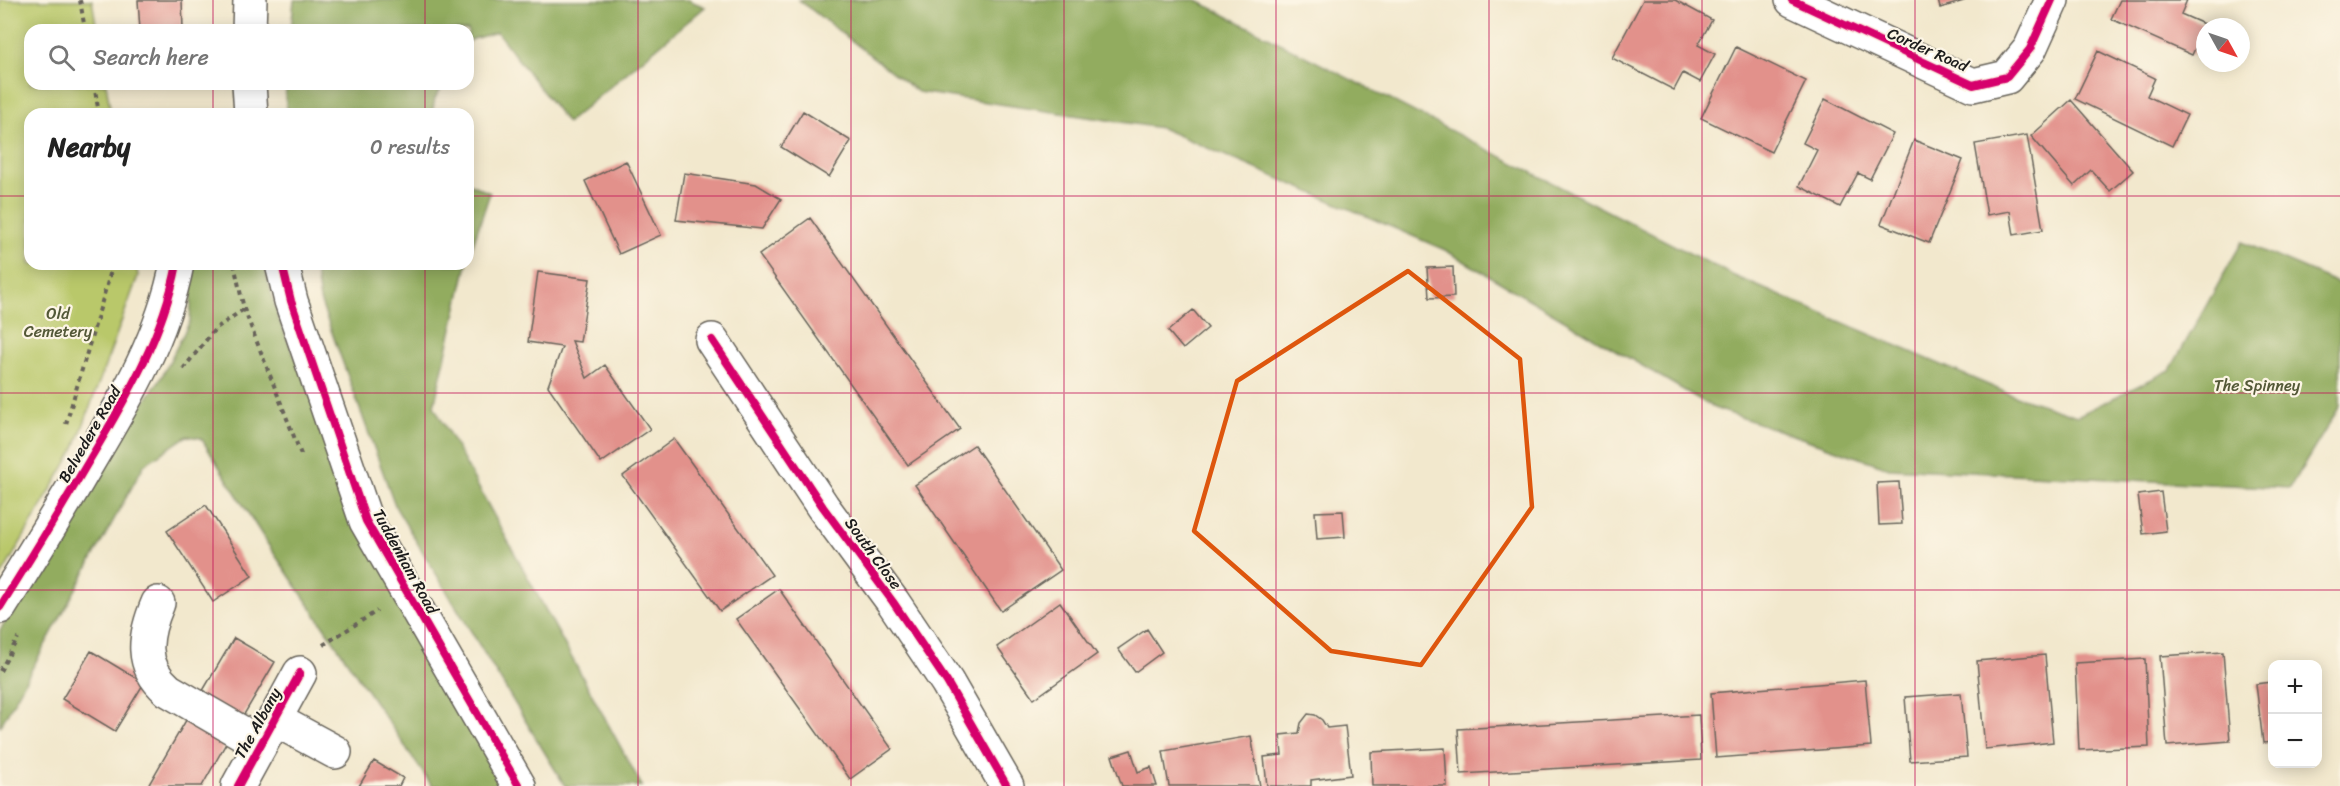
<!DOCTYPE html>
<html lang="en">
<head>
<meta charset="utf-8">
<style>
	:root { --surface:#fff; --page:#f6f6f6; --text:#222; --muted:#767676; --line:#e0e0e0 }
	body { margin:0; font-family:Sriracha,sans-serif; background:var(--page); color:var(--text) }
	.controls { position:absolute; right:18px; bottom:18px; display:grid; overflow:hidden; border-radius:12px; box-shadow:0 3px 15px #0003 }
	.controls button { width:54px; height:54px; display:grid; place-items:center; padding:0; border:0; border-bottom:2px solid var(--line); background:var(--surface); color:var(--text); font:30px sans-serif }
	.compass { position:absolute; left:2196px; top:18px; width:54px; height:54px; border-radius:50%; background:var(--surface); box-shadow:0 3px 15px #0003; rotate:130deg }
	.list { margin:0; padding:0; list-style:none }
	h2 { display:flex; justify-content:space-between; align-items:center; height:78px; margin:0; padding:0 24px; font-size:26px }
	h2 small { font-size:20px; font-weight:400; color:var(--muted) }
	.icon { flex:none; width:33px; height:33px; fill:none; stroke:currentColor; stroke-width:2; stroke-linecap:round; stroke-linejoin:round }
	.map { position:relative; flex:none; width:2340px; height:786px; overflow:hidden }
	.search { position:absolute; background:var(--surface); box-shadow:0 3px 15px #0003; left:24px; top:24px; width:450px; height:66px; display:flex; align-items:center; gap:15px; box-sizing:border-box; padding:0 21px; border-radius:18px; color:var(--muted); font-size:22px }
	.panel { position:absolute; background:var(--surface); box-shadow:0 3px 15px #0003; left:24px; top:108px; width:450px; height:162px; border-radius:18px }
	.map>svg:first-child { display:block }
</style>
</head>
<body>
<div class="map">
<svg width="2340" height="786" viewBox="0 0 2340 786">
	<rect width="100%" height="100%" fill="#fcf5e5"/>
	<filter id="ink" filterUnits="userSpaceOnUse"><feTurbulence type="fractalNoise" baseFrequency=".0167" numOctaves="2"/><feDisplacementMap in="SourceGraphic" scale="12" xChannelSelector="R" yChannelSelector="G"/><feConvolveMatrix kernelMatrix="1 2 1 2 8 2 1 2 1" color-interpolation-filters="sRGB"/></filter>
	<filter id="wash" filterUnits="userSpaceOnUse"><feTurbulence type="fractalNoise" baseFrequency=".008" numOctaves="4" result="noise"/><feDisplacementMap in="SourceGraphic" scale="24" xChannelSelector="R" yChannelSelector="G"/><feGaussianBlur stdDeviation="1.35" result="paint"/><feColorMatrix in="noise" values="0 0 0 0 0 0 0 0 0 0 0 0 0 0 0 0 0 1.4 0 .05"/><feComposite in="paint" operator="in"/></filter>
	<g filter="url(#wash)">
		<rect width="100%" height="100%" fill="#f2e8cd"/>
		<path fill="#b9c86a" stroke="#6a7243" stroke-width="1.5" d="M 0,0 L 92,0 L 97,30 L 30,30 L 30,84 L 106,84 L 111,114 L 30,114 L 30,264 L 136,264 L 138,276 L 75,448 L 0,578 Z"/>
		<path fill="#92ac5e" stroke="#57643d" stroke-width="1.5" d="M 294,0 L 688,0 L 705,7 L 567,123 L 497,32 L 470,40 L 468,43 L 468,30 L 291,30 Z
			M 799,0 L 1196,0 L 1732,275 L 2007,393 L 2077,416 L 2170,370 L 2242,242 L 2340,284 L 2340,406 L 2290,488 L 1889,468 L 1714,408 L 1445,250 L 1161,128 L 918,92 Z
			M 287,84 L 444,84 L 435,98 L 432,114 L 288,114 L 285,97 Z
			M 468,183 L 490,193 L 468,259 Z
			M 193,264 L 264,264 L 278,318 L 366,521 L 512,786 L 432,786 L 267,543 L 201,438 L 187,436 L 144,465 L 0,727 L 0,630 L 117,441 L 161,378 L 190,321 Z
			M 314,264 L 467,264 L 434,406 L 642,786 L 565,786 L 396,508 L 320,300 Z"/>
		<g id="blocks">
			<path fill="#e2918b" d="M 138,0 L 182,0 L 183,30 L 140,30 Z
				M 1643,0 L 1675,0 L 1712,20 L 1698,45 L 1715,54 L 1700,82 L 1683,73 L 1674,90 L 1612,58 Z
				M 1938,0 L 1964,0 L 1964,1 L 1940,8 Z
				M 2120,0 L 2187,0 L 2181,14 L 2206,25 L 2192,55 L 2111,19 Z
				M 1736,47 L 1806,81 L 1771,152 L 1701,118 Z
				M 2098,51 L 2155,78 L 2147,96 L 2187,115 L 2172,146 L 2075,99 Z
				M 1825,99 L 1893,134 L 1870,179 L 1858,173 L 1840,207 L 1799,186 L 1817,150 L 1803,143 Z
				M 2071,100 L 2133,171 L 2110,191 L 2091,170 L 2074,186 L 2031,136 Z
				M 803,111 L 851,141 L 829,177 L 781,147 Z
				M 2027,135 L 2043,230 L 2014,235 L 2010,211 L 1987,215 L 1975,144 Z
				M 1914,140 L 1963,160 L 1929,243 L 1881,224 Z
				M 626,161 L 661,235 L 619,254 L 585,181 Z
				M 684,173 L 756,184 L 781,199 L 762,229 L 676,220 Z
				M 810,218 L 960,429 L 908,465 L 759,255 Z
				M 1453,267 L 1454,297 L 1429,298 L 1427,268 Z
				M 538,272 L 590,279 L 580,342 L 572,341 L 587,378 L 605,365 L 650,429 L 601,463 L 548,386 L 562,347 L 528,342 Z
				M 1193,310 L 1208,328 L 1183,349 L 1168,331 Z
				M 674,439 L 772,575 L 720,611 L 623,476 Z
				M 974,445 L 1061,570 L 1001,611 L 915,485 Z
				M 1899,482 L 1902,524 L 1879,525 L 1877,483 Z
				M 2161,492 L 2166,531 L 2143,534 L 2138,495 Z
				M 206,505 L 252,576 L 213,602 L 167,531 Z
				M 1343,511 L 1345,537 L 1317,539 L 1315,512 Z
				M 779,589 L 892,749 L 850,779 L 736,619 Z
				M 1060,602 L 1097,654 L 1034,699 L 997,647 Z
				M 1147,629 L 1162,652 L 1135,672 L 1118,649 Z
				M 234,638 L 275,662 L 239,723 L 198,699 Z
				M 91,651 L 144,683 L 115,731 L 62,699 Z
				M 2223,652 L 2230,741 L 2167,746 L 2160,656 Z
				M 2045,655 L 2053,742 L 1985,749 L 1977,661 Z
				M 2145,659 L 2149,747 L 2079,750 L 2075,663 Z
				M 1865,680 L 1871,746 L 1716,758 L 1711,693 Z
				M 2272,682 L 2272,742 L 2263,743 L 2256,684 Z
				M 1961,693 L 1967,757 L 1910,761 L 1905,697 Z
				M 1308,714 L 1315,715 L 1322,720 L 1327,728 L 1345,726 L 1351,775 L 1311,780 L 1311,786 L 1267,786 L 1264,757 L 1282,755 L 1280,735 L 1299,733 L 1301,723 Z
				M 189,715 L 229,738 L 202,786 L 148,786 Z
				M 1699,715 L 1701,760 L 1461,774 L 1458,729 Z
				M 1251,736 L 1260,786 L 1169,786 L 1163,751 Z
				M 1445,748 L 1447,786 L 1372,786 L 1371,752 Z
				M 1131,750 L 1138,772 L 1151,767 L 1157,786 L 1122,786 L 1112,756 Z
				M 374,761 L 403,778 L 399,786 L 359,786 Z"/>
		</g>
	</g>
	<g filter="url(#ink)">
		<use href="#blocks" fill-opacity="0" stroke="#67635a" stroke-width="1.5"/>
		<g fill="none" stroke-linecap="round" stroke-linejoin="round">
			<defs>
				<path id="minor" d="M 1792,0 L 1973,85 L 2007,77 L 2030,49 L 2052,0
					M 249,30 L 250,0
					M 249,84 L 251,114
					M 282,264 L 291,301 L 366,521 L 519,786
					M 712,340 L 823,507 L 893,602 L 947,682 L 1007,786
					M 158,603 C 144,636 139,665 168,690 L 261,744
					M 0,607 C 31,558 61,509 90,459 C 127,397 163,336 177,264
					M 274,719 L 335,752
					M 238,786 L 300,673"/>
			</defs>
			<use href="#minor" stroke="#67635a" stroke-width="36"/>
			<path stroke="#67635a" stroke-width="4" stroke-dasharray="4.5 4.5" stroke-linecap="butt" d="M 80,0 L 85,30
				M 94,84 L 99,114
				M 234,264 L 244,309 L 302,457
				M 183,369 L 215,329 L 244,309
				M 66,424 L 113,264
				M 323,645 L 377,611
				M 0,671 L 18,638"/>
			<use href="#minor" stroke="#fff" stroke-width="33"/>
			<defs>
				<path id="cycleway" d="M 1792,0 L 1973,85 L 2007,77 L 2030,49 L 2052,0
					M 282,264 L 291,301 L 366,521 L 519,786
					M 712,340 L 823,507 L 893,602 L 947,682 L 1007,786
					M 0,607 C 31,558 61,509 90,459 C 127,397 163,336 177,264
					M 238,786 L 300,673"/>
			</defs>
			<use href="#cycleway" stroke="#fcf5e5" stroke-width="11"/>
			<use href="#cycleway" stroke="#d6006c" stroke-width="8"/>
		</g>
	</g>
	<path fill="none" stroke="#de560d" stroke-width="4.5" stroke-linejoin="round" d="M 1408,271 L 1520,359 L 1532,507 L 1421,665 L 1331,651 L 1194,531 L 1237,381 Z"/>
	<path fill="none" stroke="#c2185b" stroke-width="1.5" stroke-opacity="0.55" d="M 213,0 L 213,30M 425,0 L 425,30M 638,0 L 638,786M 851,0 L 851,786M 1064,0 L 1064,786M 1276,0 L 1276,786M 1489,0 L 1489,786M 1702,0 L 1702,786M 1915,0 L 1915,786M 2127,0 L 2127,786M 213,84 L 213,114M 425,84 L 425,114M 0,196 L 30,196M 468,196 L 2340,196M 213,264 L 213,786M 425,264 L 425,786M 0,393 L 2340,393M 0,590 L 2340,590"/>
	<g text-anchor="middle" stroke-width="4.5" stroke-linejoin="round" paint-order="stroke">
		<g font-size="16" fill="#1c1c1c" stroke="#fcf5e5">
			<text transform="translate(1928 49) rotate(24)" y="6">Corder Road</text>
			<text transform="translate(89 434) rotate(-60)" y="6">Belvedere Road</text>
			<text transform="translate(874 553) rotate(54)" y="6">South Close</text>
			<text transform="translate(406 561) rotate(61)" y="6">Tuddenham Road</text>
			<text transform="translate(257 723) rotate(-61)" y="6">The Albany</text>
		</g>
		<g font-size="16" fill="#535837" stroke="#fcf5e5">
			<text x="58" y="319">Old<tspan x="58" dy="18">Cemetery</tspan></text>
			<text x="2257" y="391">The Spinney</text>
		</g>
	</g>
</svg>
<div class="controls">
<button>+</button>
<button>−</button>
</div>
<svg class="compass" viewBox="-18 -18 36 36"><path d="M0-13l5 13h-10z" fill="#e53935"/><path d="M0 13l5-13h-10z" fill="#767676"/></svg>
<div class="search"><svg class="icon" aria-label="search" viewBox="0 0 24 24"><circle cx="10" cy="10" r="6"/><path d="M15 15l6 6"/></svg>Search here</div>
<section class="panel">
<h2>Nearby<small>0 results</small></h2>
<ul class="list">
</ul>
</section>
</div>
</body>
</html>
